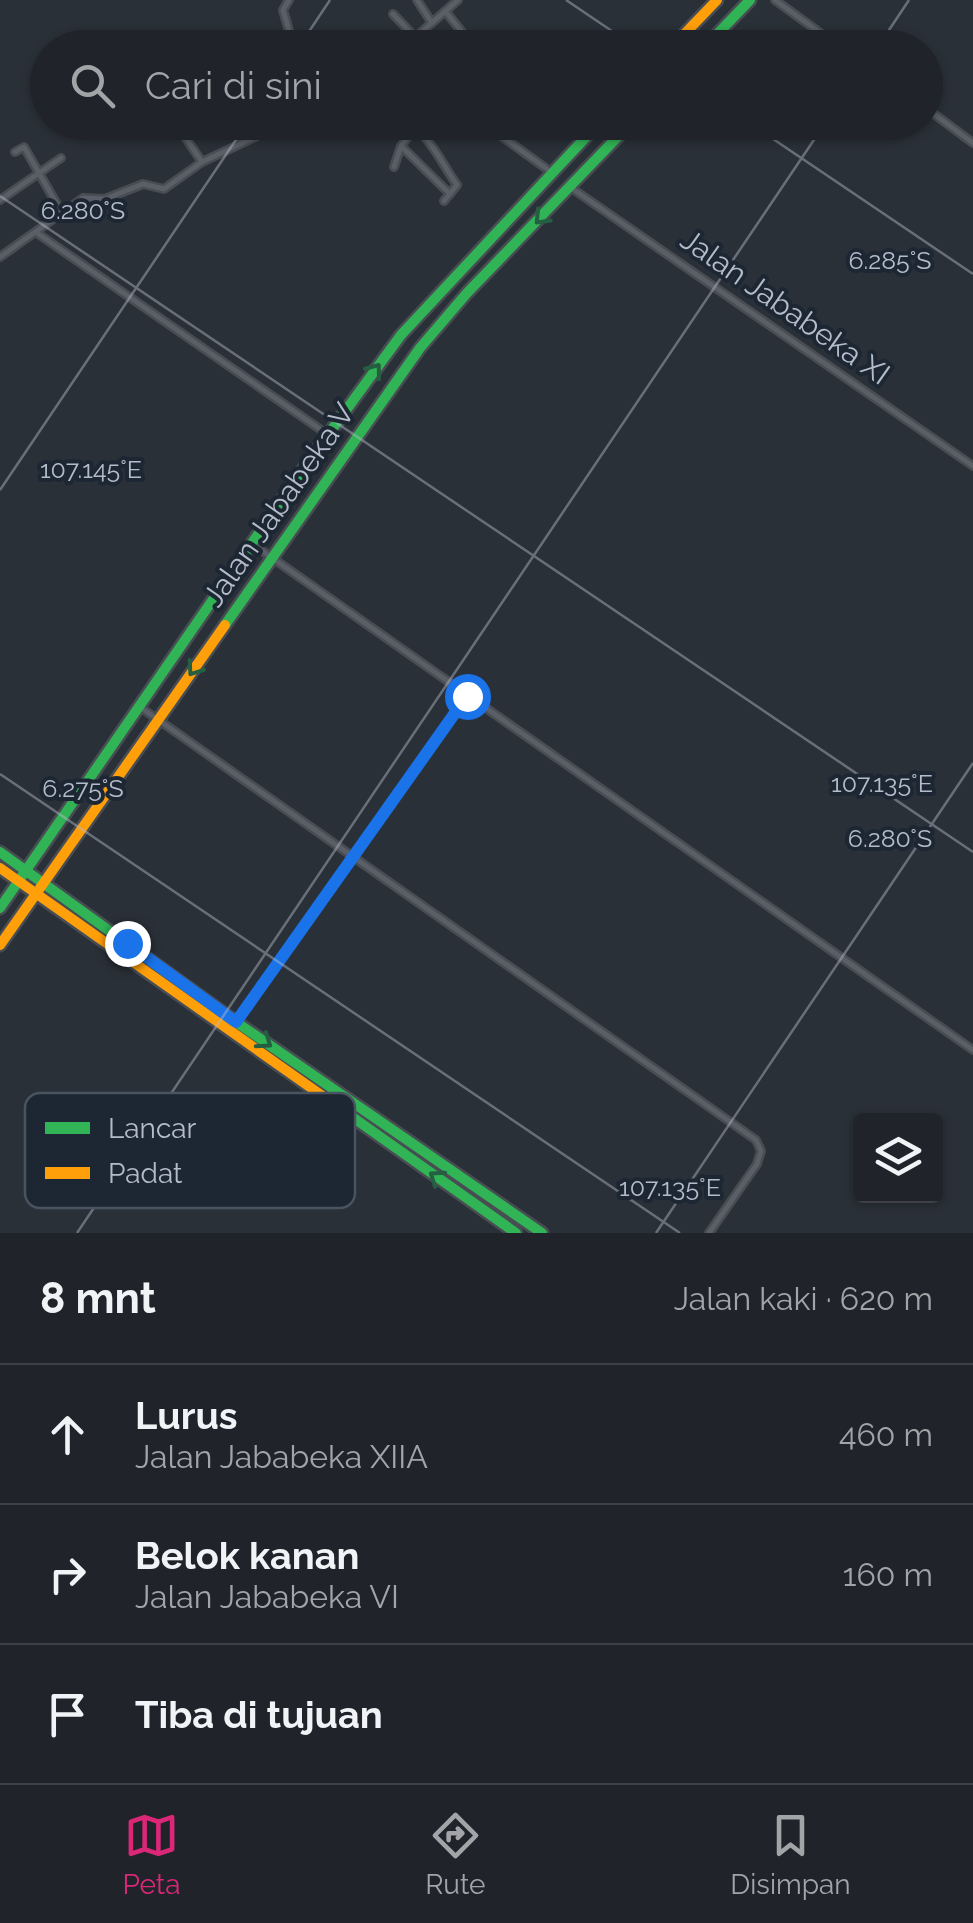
<!DOCTYPE html>
<html lang="id">
<head>
<meta charset="utf-8">
<style>
	:root { --surface:#20242a; --page:#2d3036; --text:#f1f3f6; --muted:#a2a4a8; --line:#3d4147; --accent:#db2777 }
	body { margin:0; font-family:Raleway,sans-serif; background:var(--page); color:var(--text) }
	.controls { position:absolute; right:30px; bottom:30px; display:grid; overflow:hidden; border-radius:10px; box-shadow:0 2px 8px #0004 }
	.controls button { width:90px; height:90px; display:grid; place-items:center; padding:0; border:0; border-bottom:2px solid var(--line); background:var(--surface); color:var(--text); font:50px sans-serif }
	.stop { position:absolute; width:30px; height:30px; margin:-22px; border:8px solid #1a73e8; border-radius:50%; background:#fff }
	.stop.end { background:#1a73e8; border-color:#fff; box-shadow:0 2px 10px #0008 }
	.list { margin:0; padding:0; list-style:none }
	h2 { display:flex; justify-content:space-between; align-items:center; height:130px; margin:0; padding:0 40px; font-size:42px }
	h2 small { font-size:32px; font-weight:400; color:var(--muted) }
	.list li { display:grid; grid-template-columns:65px 1fr auto; gap:30px; align-items:center; box-sizing:border-box; height:140px; padding:0 40px; border-top:2px solid var(--line) }
	.list b { display:block; font-size:38px; white-space:nowrap }
	.list p { margin:0; font-size:32px; white-space:nowrap; color:var(--muted) }
	.list em { font-size:32px; font-style:normal; color:var(--muted) }
	.icon { flex:none; width:55px; height:55px; fill:none; stroke:currentColor; stroke-width:2; stroke-linecap:round; stroke-linejoin:round }
	.map { position:relative; flex:none; width:973px; height:1233px; overflow:hidden }
	.search { position:absolute; background:var(--surface); box-shadow:0 2px 8px #0004; left:30px; right:30px; top:30px; height:110px; display:flex; align-items:center; gap:25px; box-sizing:border-box; padding:0 35px; border-radius:55px; color:var(--muted); font-size:38px }
	.sheet { height:550px; background:var(--surface) }
	nav { display:flex; justify-content:space-around; align-items:center; box-sizing:border-box; height:140px; border-top:2px solid var(--line); background:var(--surface); font-size:28px; color:var(--muted) }
	nav a { display:grid; justify-items:center; gap:5px }
	nav .on { color:var(--accent) }
	.map>svg:first-child { display:block }
</style>
</head>
<body>
<div class="map">
<svg width="973" height="1233" viewBox="0 0 973 1233">
	<rect width="100%" height="100%" fill="#2a3038"/>
	<g fill="none" stroke-linecap="round" stroke-linejoin="round">
		<defs>
			<path id="street" d="M 289,0 L 283,10 L 294,48
				M 417,0 L 432,23
				M 775,0 L 841,48
				M 445,11 L 475,48
				M 393,14 L 415,37
				M 403,48 L 458,0
				M 926,108 L 973,143
				M 175,122 L 202,162
				M 397,122 L 407,137 L 422,126 L 430,130 L 437,122
				M 482,122 L 551,172
				M 427,131 L 423,135 C 438,152 445,168 457,185 L 444,201
				M 401,146 L 450,194
				M 15,152 L 24,147 L 62,213
				M 394,167 L 401,146 L 408,137
				M 570,187 L 973,466
				M 0,200 L 61,158
				M 37,233 L 327,434
				M 0,257 L 83,198 L 105,199 L 143,184 L 164,189 L 202,162 L 287,122
				M 251,543 L 973,1050
				M 140,707 L 756,1140 L 761,1151 L 757,1164 L 709,1233
				M 229,1032 L 467,696"/>
			<path id="fast" d="M 704,48 L 750,0
				M 225,625 L 420,348 L 467,293 L 632,122
				M 0,852 L 236,1022 L 542,1233
				M 0,908 L 308,462 L 401,335 L 600,122
				M 341,1109 L 516,1233"/>
			<path id="slow" d="M 671,48 L 717,0
				M 0,868 L 341,1109
				M 0,945 L 225,625"/>
		</defs>
		<use href="#street" stroke="#484c53" stroke-width="10"/>
		<use href="#fast" stroke="#484c53" stroke-width="15"/>
		<use href="#slow" stroke="#484c53" stroke-width="15"/>
		<use href="#street" stroke="#5a5e66" stroke-width="5"/>
		<use href="#fast" stroke="#30b455" stroke-width="10"/>
		<use href="#slow" stroke="#ff9f0a" stroke-width="10"/>
	</g>
	<defs><path id="oneway-chevron" d="M-2-3.5L2.5 0L-2 3.5" fill="none" stroke-width="1.6" stroke-linecap="round" stroke-linejoin="round" transform="scale(2.5)"/></defs>
	<g stroke="#255f41">
		<use href="#oneway-chevron" transform="translate(541 218) rotate(134)"/>
		<use href="#oneway-chevron" transform="translate(375 370) rotate(-53)"/>
		<use href="#oneway-chevron" transform="translate(194 669) rotate(125)"/>
		<use href="#oneway-chevron" transform="translate(265 1042) rotate(35)"/>
		<use href="#oneway-chevron" transform="translate(436 1177) rotate(-145)"/>
	</g>
	<g fill="none" stroke-linecap="round" stroke-linejoin="round">
		<path stroke="#1a73e8" stroke-width="12" d="M 127,943 L 236,1022 L 467,696"/>
	</g>
	<path fill="none" stroke="#b4bcc9" stroke-width="2.5" stroke-opacity="0.45" d="M 566,0 L 637,48M 298,48 L 330,0M 877,48 L 909,0M 748,122 L 973,274M 0,196 L 973,852M 0,490 L 248,122M 0,774 L 680,1233M 77,1233 L 826,122M 656,1233 L 973,763"/>
	<g text-anchor="middle" stroke-width="8" stroke-linejoin="round" paint-order="stroke">
		<g font-size="30" fill="#b4bcc9" stroke="#1d2633">
			<text transform="translate(785 307) rotate(35)" y="10">Jalan Jababeka XI</text>
			<text transform="translate(279 505) rotate(-55)" y="10">Jalan Jababeka V</text>
		</g>
	</g>
	<rect x="25" y="1093" width="330" height="115" rx="15" fill="#1d2633" stroke="#4a5360" stroke-width="2.5"/>
	<rect x="45" y="1122" width="45" height="12" fill="#30b455"/>
	<rect x="45" y="1167" width="45" height="12" fill="#ff9f0a"/>
	<g font-size="28" fill="#b4bcc9">
		<text x="108" y="1138">Lancar</text>
		<text x="108" y="1183">Padat</text>
	</g>
	<g font-size="25" text-anchor="middle" fill="#b4bcc9" stroke="#1d2633" stroke-width="8" stroke-linejoin="round" paint-order="stroke">
		<text x="83" y="219">6.280°S</text>
		<text x="890" y="269">6.285°S</text>
		<text x="91" y="478">107.145°E</text>
		<text x="882" y="792">107.135°E</text>
		<text x="83" y="797">6.275°S</text>
		<text x="890" y="847">6.280°S</text>
		<text x="670" y="1196">107.135°E</text>
	</g>
</svg>
<div class="controls">
<button><svg class="icon" aria-label="layers" viewBox="0 0 24 24"><path d="M12 4l9 5-9 5-9-5zM3 14l9 5 9-5"/></svg></button>
</div>
<div class="stop" style="left:467px;top:696px"></div>
<div class="stop end" style="left:127px;top:943px"></div>
<div class="search"><svg class="icon" aria-label="search" viewBox="0 0 24 24"><circle cx="10" cy="10" r="6"/><path d="M15 15l6 6"/></svg>Cari di sini</div>
</div>
<section class="sheet">
<h2>8 mnt<small>Jalan kaki · 620 m</small></h2>
<ul class="list">
<li><svg class="icon" aria-label="ahead" viewBox="0 0 24 24"><path d="M12 20V5M6 11l6-6 6 6"/></svg><div><b>Lurus</b><p>Jalan Jababeka XIIA</p></div><em>460 m</em></li>
<li><svg class="icon" aria-label="right" viewBox="0 0 24 24"><path d="M7 20v-9h11M14 6l5 5-5 5"/></svg><div><b>Belok kanan</b><p>Jalan Jababeka VI</p></div><em>160 m</em></li>
<li><svg class="icon" aria-label="arrive" viewBox="0 0 24 24"><path d="M6 21V4h12l-3 4 3 4H6"/></svg><div><b>Tiba di tujuan</b></div></li>
</ul>
</section>
<nav>
<a class="on"><svg class="icon" aria-label="map" viewBox="0 0 24 24"><path d="M3 6l6-2 6 2 6-2v14l-6 2-6-2-6 2zM9 4v14M15 6v14"/></svg>Peta</a>
<a><svg class="icon" aria-label="directions" viewBox="0 0 24 24"><path d="M12 3l9 9-9 9-9-9zM9 14v-3h6M13 9l2 2-2 2"/></svg>Rute</a>
<a><svg class="icon" aria-label="saved" viewBox="0 0 24 24"><path d="M7 4h10v16l-5-4-5 4z"/></svg>Disimpan</a>
</nav>
</body>
</html>
